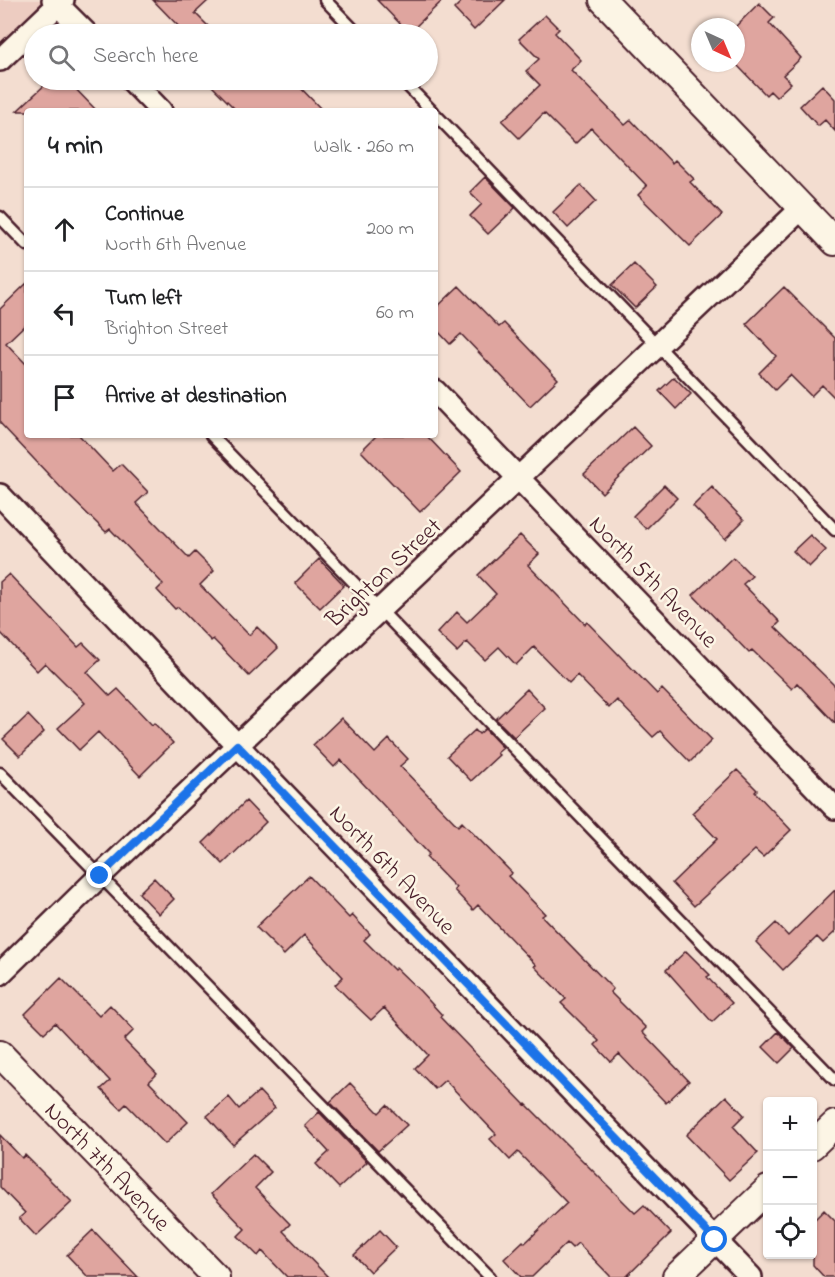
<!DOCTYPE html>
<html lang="en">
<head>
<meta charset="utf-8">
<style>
	:root { --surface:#fff; --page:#f6f6f6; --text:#202124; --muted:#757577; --line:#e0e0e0 }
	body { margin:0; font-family:"Indie Flower",sans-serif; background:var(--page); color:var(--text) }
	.controls { position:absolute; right:18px; bottom:18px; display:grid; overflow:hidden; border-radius:6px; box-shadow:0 2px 4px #0004 }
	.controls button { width:54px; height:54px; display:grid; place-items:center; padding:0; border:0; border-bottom:2px solid var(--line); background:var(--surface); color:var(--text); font:30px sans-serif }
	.compass { position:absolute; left:691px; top:18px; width:54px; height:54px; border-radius:50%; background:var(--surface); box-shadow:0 2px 4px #0004; rotate:136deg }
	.stop { position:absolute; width:18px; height:18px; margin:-14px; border:4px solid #1a73e8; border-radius:50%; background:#fff }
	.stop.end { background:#1a73e8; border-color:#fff; box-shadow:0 2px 6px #0008 }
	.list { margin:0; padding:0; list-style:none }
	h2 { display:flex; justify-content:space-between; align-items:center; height:78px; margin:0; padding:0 24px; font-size:26px }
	h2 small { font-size:20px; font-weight:400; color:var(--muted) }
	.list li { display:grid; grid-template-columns:39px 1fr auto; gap:18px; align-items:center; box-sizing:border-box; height:84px; padding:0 24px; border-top:2px solid var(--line) }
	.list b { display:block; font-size:22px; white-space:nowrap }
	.list p { margin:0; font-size:20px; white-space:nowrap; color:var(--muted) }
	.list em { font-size:20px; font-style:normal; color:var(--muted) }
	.icon { flex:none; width:33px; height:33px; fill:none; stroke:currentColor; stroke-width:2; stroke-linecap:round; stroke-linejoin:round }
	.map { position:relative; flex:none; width:835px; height:1277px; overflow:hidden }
	.search { position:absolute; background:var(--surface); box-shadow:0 2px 4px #0004; left:24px; top:24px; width:414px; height:66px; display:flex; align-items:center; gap:15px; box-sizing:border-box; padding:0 21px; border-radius:33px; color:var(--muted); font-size:22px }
	.panel { position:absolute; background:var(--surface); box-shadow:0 2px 4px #0004; left:24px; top:108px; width:414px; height:330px; border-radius:6px }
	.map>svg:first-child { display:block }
</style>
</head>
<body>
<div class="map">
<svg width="835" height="1277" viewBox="0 0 835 1277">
	<rect width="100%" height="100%" fill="#f3ddd0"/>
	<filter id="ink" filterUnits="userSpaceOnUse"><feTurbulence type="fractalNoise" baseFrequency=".0167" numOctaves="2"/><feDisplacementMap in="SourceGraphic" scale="12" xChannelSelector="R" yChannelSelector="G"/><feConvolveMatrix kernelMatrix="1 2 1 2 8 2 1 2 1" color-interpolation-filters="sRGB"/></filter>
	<g filter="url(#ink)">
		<path fill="#edccc1" d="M 0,0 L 63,0 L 0,60 Z"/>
		<path fill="#dfa59f" stroke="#4a1f2b" stroke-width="1.5" d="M 153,0 L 209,0 L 195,13 L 216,34 L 186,34 Z
			M 377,0 L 443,0 L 409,33 Z
			M 463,0 L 505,0 L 474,30 L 454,9 Z
			M 759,3 L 774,18 L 769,23 L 801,58 L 783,75 L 791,83 L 776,97 L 770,91 L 766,95 L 736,64 L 736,26 Z
			M 545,15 L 559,29 L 555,33 L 581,60 L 571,70 L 625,125 L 631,120 L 672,163 L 675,160 L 694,179 L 690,182 L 722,215 L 690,246 L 638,195 L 647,186 L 591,128 L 575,144 L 544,113 L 519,138 L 502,121 L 540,85 L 526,71 L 539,59 L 519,39 Z
			M 50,80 L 67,80 L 97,111 L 17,111 Z
			M 206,80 L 293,80 L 323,111 L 237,111 Z
			M 822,85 L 835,99 L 835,131 L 825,120 L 818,126 L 800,106 Z
			M 485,177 L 515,208 L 488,234 L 470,216 L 482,204 L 470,192 Z
			M 581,185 L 596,201 L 568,228 L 553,212 Z
			M 634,264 L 657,287 L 635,308 L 612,285 Z
			M 27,283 L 27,323 L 6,343 L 27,365 L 27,435 L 79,435 L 113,471 L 121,464 L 148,492 L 136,503 L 189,558 L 195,552 L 214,571 L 200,585 L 249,635 L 257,627 L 278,648 L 249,676 L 213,639 L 211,641 L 178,607 L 175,609 L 157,590 L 163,584 L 110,529 L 106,532 L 65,492 L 0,423 L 0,309 Z
			M 459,286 L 499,327 L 504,323 L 558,379 L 530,406 L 461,334 L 450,344 L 435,328 L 435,309 Z
			M 784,287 L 835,338 L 835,398 L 822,385 L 811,396 L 790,375 L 775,390 L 759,373 L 776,356 L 746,324 Z
			M 674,377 L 691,394 L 676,409 L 659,391 Z
			M 633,427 L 651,446 L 602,493 L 584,474 Z
			M 377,435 L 426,435 L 461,472 L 420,512 L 361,451 Z
			M 664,485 L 677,498 L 646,529 L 633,516 Z
			M 712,487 L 744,520 L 725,539 L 693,506 Z
			M 520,535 L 539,554 L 528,565 L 585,624 L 587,622 L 657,694 L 662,689 L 712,740 L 690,762 L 660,731 L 653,737 L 617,700 L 609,708 L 577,675 L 569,683 L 534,647 L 516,665 L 499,647 L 485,660 L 467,642 L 457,652 L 437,633 L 457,612 L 467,622 L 496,594 L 478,575 Z
			M 810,535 L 826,550 L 809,567 L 793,551 Z
			M 733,557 L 752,576 L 743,584 L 780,622 L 775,627 L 835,686 L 835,723 L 797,683 L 792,689 L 752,650 L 749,653 L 693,595 Z
			M 319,559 L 344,585 L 320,608 L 295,583 Z
			M 9,574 L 78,647 L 83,643 L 100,660 L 87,672 L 110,696 L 118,689 L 152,725 L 154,723 L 173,743 L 140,776 L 98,732 L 79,750 L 58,728 L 85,703 L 45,663 L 37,671 L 0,632 L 0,582 Z
			M 527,689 L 545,708 L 514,737 L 496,719 Z
			M 28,715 L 44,732 L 20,756 L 3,739 Z
			M 341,718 L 375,753 L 389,739 L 408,759 L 400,766 L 458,826 L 462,822 L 512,873 L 508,876 L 545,914 L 542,916 L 613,989 L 610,992 L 646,1028 L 642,1032 L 689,1081 L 666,1103 L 619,1054 L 611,1062 L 595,1045 L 599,1041 L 561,1003 L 566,999 L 534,966 L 536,965 L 478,905 L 473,910 L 454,890 L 456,888 L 426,857 L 429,854 L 341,760 L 334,767 L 313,745 Z
			M 485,729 L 503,748 L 497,753 L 499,755 L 471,781 L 447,756 L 475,730 L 479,734 Z
			M 737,770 L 757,790 L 755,792 L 791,830 L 763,857 L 755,850 L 694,906 L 672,883 L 717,839 L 692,813 Z
			M 246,801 L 266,822 L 223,864 L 203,843 Z
			M 309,876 L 349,918 L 352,915 L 370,934 L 364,940 L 394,970 L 396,968 L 420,991 L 442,1015 L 440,1017 L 525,1105 L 526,1104 L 635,1213 L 644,1205 L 671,1233 L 626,1277 L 611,1277 L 578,1243 L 572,1248 L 567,1243 L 532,1277 L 521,1277 L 504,1259 L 523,1241 L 525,1243 L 567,1203 L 518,1152 L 510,1160 L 490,1139 L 496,1134 L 445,1080 L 435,1089 L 415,1068 L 428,1055 L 384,1008 L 371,1020 L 353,1003 L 335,985 L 343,977 L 304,935 L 284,955 L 256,927 Z
			M 154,878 L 174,899 L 159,914 L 139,893 Z
			M 835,890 L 835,932 L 823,943 L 817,937 L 783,970 L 756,942 L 776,923 L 788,936 Z
			M 686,951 L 710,975 L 707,977 L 732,1003 L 712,1022 L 666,970 Z
			M 61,978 L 99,1016 L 110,1005 L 134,1030 L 124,1040 L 157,1074 L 149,1082 L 188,1122 L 165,1144 L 126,1104 L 121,1109 L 101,1089 L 110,1081 L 55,1023 L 44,1033 L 25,1014 Z
			M 778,1032 L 794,1048 L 779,1063 L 763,1047 Z
			M 350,1083 L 379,1113 L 387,1105 L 407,1125 L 378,1151 L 330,1102 Z
			M 259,1091 L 275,1108 L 233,1145 L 207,1116 L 229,1097 L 239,1109 Z
			M 726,1096 L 744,1115 L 733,1126 L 758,1153 L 729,1180 L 686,1135 Z
			M 319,1112 L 367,1162 L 339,1188 L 316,1164 L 329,1152 L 305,1126 Z
			M 0,1135 L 22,1158 L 25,1155 L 72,1202 L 36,1236 L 19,1218 L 25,1213 L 0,1187 Z
			M 253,1154 L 271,1172 L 255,1188 L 290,1224 L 283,1231 L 328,1277 L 287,1277 L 262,1251 L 258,1256 L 238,1236 L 245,1229 L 211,1194 Z
			M 824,1210 L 835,1221 L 835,1277 L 824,1277 L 813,1265 L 813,1221 Z
			M 93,1230 L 138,1277 L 88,1277 L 67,1255 Z
			M 380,1230 L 396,1247 L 370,1272 L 354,1255 Z"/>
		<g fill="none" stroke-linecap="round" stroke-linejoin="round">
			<defs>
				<path id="service" d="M 325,0 L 358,34
					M 402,80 L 432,111
					M 435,114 L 835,530
					M 0,217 L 27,245
					M 211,435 L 835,1080
					M 0,773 L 490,1277"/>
				<path id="minor" d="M 53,0 L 87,34
					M 0,60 L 63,0
					M 131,80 L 161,111
					M 435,391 L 835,808
					M 0,495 L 237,745 L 751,1277
					M 0,974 L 100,876 L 802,208"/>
				<path id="tertiary" d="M 603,0 L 835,242
					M 0,1054 L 216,1277
					M 812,1146 L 835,1124
					M 676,1277 L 768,1189"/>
			</defs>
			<use href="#service" stroke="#4a1f2b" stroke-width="15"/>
			<use href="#minor" stroke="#4a1f2b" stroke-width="26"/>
			<use href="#tertiary" stroke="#4a1f2b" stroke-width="30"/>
			<use href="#service" stroke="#fcf5e5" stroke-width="10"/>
			<use href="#minor" stroke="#fcf5e5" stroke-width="21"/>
			<use href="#tertiary" stroke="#fcf5e5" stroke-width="26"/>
		</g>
	</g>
	<g fill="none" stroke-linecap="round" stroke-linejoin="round" filter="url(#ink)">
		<path stroke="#1a73e8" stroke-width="8" d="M 100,876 L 237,745 L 715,1240"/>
	</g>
	<g text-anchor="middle" stroke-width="5" stroke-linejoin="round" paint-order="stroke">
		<g font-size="24" fill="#4a1f2b" stroke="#fcf5e5">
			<text transform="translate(383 572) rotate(-43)" y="8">Brighton Street</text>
			<text transform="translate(654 581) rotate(46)" y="8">North 5th Avenue</text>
			<text transform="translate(393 869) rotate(46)" y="8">North 6th Avenue</text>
			<text transform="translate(108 1166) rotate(46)" y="8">North 7th Avenue</text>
		</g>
	</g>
</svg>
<div class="controls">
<button>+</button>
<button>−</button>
<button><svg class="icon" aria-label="locate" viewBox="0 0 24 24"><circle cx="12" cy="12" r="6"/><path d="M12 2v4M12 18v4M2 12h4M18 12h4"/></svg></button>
</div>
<svg class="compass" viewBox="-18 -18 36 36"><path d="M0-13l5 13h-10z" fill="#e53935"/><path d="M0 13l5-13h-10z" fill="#757577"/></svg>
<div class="stop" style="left:715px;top:1240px"></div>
<div class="stop end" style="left:100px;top:876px"></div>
<div class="search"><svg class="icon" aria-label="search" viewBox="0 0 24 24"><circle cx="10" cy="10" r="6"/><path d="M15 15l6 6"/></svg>Search here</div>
<section class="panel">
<h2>4 min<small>Walk · 260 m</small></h2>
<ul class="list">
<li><svg class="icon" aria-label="ahead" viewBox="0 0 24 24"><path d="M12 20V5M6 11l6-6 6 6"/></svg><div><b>Continue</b><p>North 6th Avenue</p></div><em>200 m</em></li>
<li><svg class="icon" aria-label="left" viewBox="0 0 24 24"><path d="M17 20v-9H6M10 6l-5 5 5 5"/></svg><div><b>Turn left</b><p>Brighton Street</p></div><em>60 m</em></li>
<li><svg class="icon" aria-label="arrive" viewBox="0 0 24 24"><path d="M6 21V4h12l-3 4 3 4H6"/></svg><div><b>Arrive at destination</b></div></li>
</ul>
</section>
</div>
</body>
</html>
